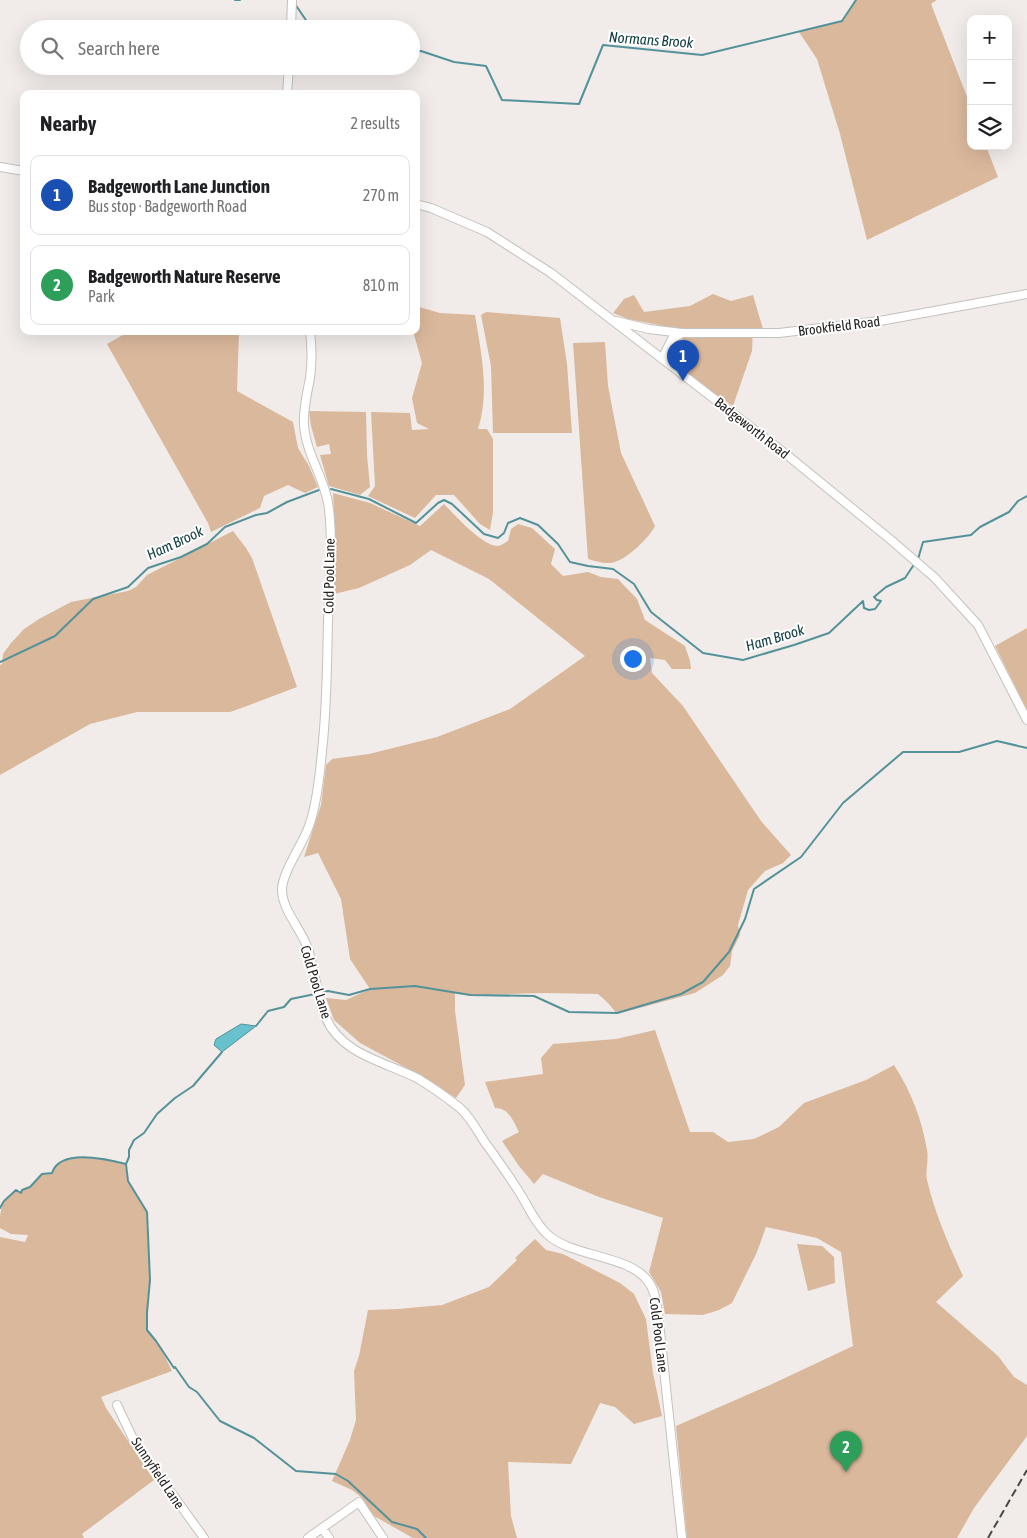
<!DOCTYPE html>
<html lang="en">
<head>
<meta charset="utf-8">
<style>
	:root { --surface:#fff; --page:#f2f2f2; --text:#202124; --muted:#757577; --line:#e0e0e0; --accent:#ea580c }
	body { margin:0; font-family:"Asap Condensed",sans-serif; background:var(--page); color:var(--text) }
	.controls { position:absolute; right:15px; top:15px; display:grid; overflow:hidden; border-radius:10px; box-shadow:0 5px 20px #0002 }
	.controls button { width:45px; height:45px; display:grid; place-items:center; padding:0; border:0; border-bottom:1px solid var(--line); background:var(--surface); color:var(--text); font:25px sans-serif }
	.you { position:absolute; left:632px; top:658px; width:18px; height:18px; margin:-12px; border:4px solid #fff; border-radius:50%; background:#1a73e8; box-shadow:0 0 0 8px #1a73e833 }
	.badge { display:grid; place-items:center; width:32px; height:32px; border-radius:50%; background:var(--accent); color:#fff; font-size:16px; font-weight:700 }
	.pin { position:absolute; translate:-50% -41px; filter:drop-shadow(0 1px 2px #0008) }
	.pin::after { content:''; position:absolute; top:26px; width:18px; height:15px; background:inherit; clip-path:polygon(0 0,100% 0,50% 100%) }
	.list { margin:0; padding:0; list-style:none }
	h2 { display:flex; justify-content:space-between; align-items:center; height:65px; margin:0; padding:0 20px; font-size:21px }
	h2 small { font-size:16px; font-weight:400; color:var(--muted) }
	.list li { display:grid; grid-template-columns:32px 1fr auto; gap:15px; align-items:center; box-sizing:border-box; height:80px; margin:0 10px 10px; padding:0 10px; border:1px solid var(--line); border-radius:10px }
	.list b { display:block; font-size:19px; white-space:nowrap }
	.list p { margin:0; font-size:16px; white-space:nowrap; color:var(--muted) }
	.list em { font-size:16px; font-style:normal; color:var(--muted) }
	.icon { flex:none; width:28px; height:28px; fill:none; stroke:currentColor; stroke-width:2; stroke-linecap:round; stroke-linejoin:round }
	.map { position:relative; flex:none; width:1027px; height:1538px; overflow:hidden }
	.search { position:absolute; background:var(--surface); box-shadow:0 5px 20px #0002; left:20px; top:20px; width:400px; height:55px; display:flex; align-items:center; gap:12px; box-sizing:border-box; padding:0 18px; border-radius:28px; color:var(--muted); font-size:19px }
	.panel { position:absolute; background:var(--surface); box-shadow:0 5px 20px #0002; left:20px; top:90px; width:400px; height:245px; border-radius:10px }
	.map>svg:first-child { display:block }
</style>
</head>
<body>
<div class="map">
<svg width="1027" height="1538" viewBox="0 0 1027 1538">
	<rect width="100%" height="100%" fill="#f1ece9"/>
	<path fill="#dab89c" d="M 856,0 L 937,0 L 931,4 L 971,107 L 971,146 L 986,146 L 998,177 L 867,240 L 840,134 L 817,59 L 799,32 L 842,21 Z
		M 713,294 L 731,301 L 753,295 L 763,329 L 753,330 L 752,351 L 733,406 C 722,398 679,373 678,361 C 677,351 683,339 685,330 L 628,319 L 613,313 L 624,299 L 634,295 L 644,312 L 690,306 Z
		M 416,306 L 440,313 L 475,315 C 481,352 490,392 478,429 L 487,429 L 493,439 L 493,512 L 490,530 L 480,524 L 454,495 L 436,495 L 415,518 L 368,496 L 375,486 L 371,412 L 410,413 L 412,430 L 429,429 L 417,423 L 412,398 L 422,363 L 413,331 L 416,331 Z
		M 486,312 L 560,318 L 567,364 L 572,433 L 493,433 L 491,366 L 481,315 Z
		M 130,331 L 239,331 L 237,391 L 293,422 L 298,448 L 309,466 L 318,487 L 305,493 L 288,485 L 264,496 L 260,508 L 211,532 L 208,523 L 107,344 Z
		M 605,342 L 608,386 L 621,453 L 655,526 C 649,538 628,558 615,562 C 607,565 595,561 588,559 L 573,343 Z
		M 309,411 L 366,412 L 367,455 L 370,487 L 360,495 L 329,486 L 320,455 L 331,454 L 329,444 L 317,447 L 311,426 Z
		M 333,493 L 370,503 L 420,526 L 444,504 C 456,516 480,544 497,546 C 501,546 504,543 508,541 L 511,529 L 518,524 L 532,528 L 555,549 L 551,564 L 563,576 L 588,572 L 601,577 L 618,579 L 637,599 L 645,620 L 685,646 L 690,661 L 691,669 L 672,669 L 665,660 L 650,658 L 652,673 L 683,706 L 761,821 L 791,855 L 783,863 L 765,871 L 748,890 L 738,925 L 740,935 L 732,951 L 730,966 L 723,975 L 695,993 L 617,1014 L 608,1003 L 598,994 L 545,993 L 470,995 L 455,993 L 455,1011 L 465,1085 L 456,1098 L 429,1080 L 360,1043 L 334,1020 L 326,998 L 346,1000 L 370,989 L 350,959 L 341,899 L 318,853 L 304,857 L 321,805 L 326,765 L 332,759 L 369,754 L 437,737 L 510,709 L 585,656 L 489,579 L 431,550 L 410,565 L 359,588 L 334,594 L 335,531 Z
		M 233,531 L 246,548 L 252,558 L 297,687 L 247,706 L 230,712 L 137,712 L 90,724 L 0,775 L 0,665 L 2,664 L 3,654 L 11,643 L 24,629 L 39,619 L 71,602 L 128,591 L 136,587 L 147,575 Z
		M 1027,628 L 1027,710 L 995,646 Z
		M 655,1030 L 690,1132 L 713,1132 L 728,1142 L 754,1139 L 779,1127 L 804,1103 L 866,1080 L 894,1065 C 911,1091 922,1120 927,1150 C 929,1160 925,1171 927,1180 C 935,1214 949,1245 963,1276 L 936,1302 L 998,1356 L 1014,1377 L 1027,1385 L 1027,1436 L 974,1508 L 957,1538 L 687,1538 L 676,1426 L 770,1385 L 853,1346 L 841,1252 L 817,1238 L 766,1227 L 757,1252 L 732,1303 L 719,1310 L 703,1315 L 665,1314 L 661,1292 L 649,1272 L 663,1218 L 599,1197 L 543,1174 L 534,1184 L 519,1166 L 502,1141 L 519,1132 C 513,1121 509,1108 495,1108 L 485,1082 L 543,1074 L 541,1058 L 553,1044 L 616,1039 Z
		M 77,1158 L 105,1158 L 126,1164 L 128,1181 L 147,1212 L 150,1280 L 147,1330 L 161,1348 L 172,1371 L 101,1397 L 106,1408 L 154,1480 L 82,1534 L 84,1538 L 0,1538 L 0,1237 L 25,1242 L 28,1235 L 11,1234 L 0,1228 C 0,1209 0,1203 16,1190 L 21,1193 L 22,1190 L 30,1187 L 42,1174 L 51,1173 C 55,1164 67,1159 77,1158 Z
		M 535,1239 L 546,1250 L 563,1254 L 620,1283 L 634,1294 L 646,1319 L 653,1373 L 662,1416 L 634,1424 L 615,1407 L 600,1403 L 571,1464 L 508,1462 L 511,1516 L 517,1538 L 413,1538 L 374,1516 L 361,1497 L 352,1490 L 332,1481 L 350,1440 L 356,1420 L 354,1371 L 359,1356 L 368,1310 L 398,1309 L 442,1305 L 489,1287 L 517,1260 L 515,1258 Z
		M 797,1244 L 822,1246 L 834,1257 L 835,1283 L 808,1291 Z"/>
	<path fill="#68c2ce" stroke="#54929a" d="M 241,1024 L 256,1026 L 222,1052 L 214,1045 L 216,1039 Z"/>
	<g fill="none" stroke-linecap="round" stroke-linejoin="round">
		<path stroke="#54929a" stroke-width="2" d="M 235,0 L 240,0
			M 295,4 L 312,29
			M 411,52 L 421,51 L 454,62 L 486,66 L 502,100 L 579,104 L 603,45 L 702,55 L 842,21 L 856,0
			M 331,489 L 369,499 L 416,523 L 438,503 L 444,500 L 452,504 L 484,534 L 498,538 L 504,533 L 508,523 L 520,518 L 538,525 L 558,544 L 570,562 L 588,566 L 613,569 L 634,584 L 651,612 L 703,653 L 743,660 L 794,645 L 829,633 L 863,601 L 864,608 L 869,610 L 875,609 L 881,601 L 877,600 L 874,597 L 886,587 L 905,578 L 915,563
			M 918,559 L 923,542 L 971,535 L 980,527 L 1009,512 L 1018,501 L 1027,496
			M 0,662 L 55,636 L 93,599 L 128,587 L 148,568 L 181,557 L 207,544 L 225,527 L 256,515 L 267,513 L 287,502 L 319,490
			M 319,993 L 328,991 L 349,995 L 370,989 L 415,986 L 470,995 L 534,996 L 569,1012 L 617,1013 L 681,994 L 703,982 L 729,952 L 745,919 L 754,889 L 801,857 L 843,803 L 903,752 L 959,752 L 997,741 L 1027,748
			M 256,1026 L 268,1011 L 284,1007 L 291,999 L 315,994
			M 222,1052 L 193,1086 L 175,1098 L 157,1114 L 144,1133 L 134,1140 L 129,1150 L 129,1157 L 126,1164 L 128,1181 L 147,1212 L 150,1280 L 147,1312 L 147,1330 L 156,1341 L 174,1368 L 175,1367 L 189,1387 L 197,1392 L 220,1421 L 254,1438 L 296,1471 L 336,1474 L 348,1481 L 392,1522 L 417,1529 L 426,1538
			M 0,1208 L 4,1201 L 16,1190 L 21,1193 L 22,1190 L 30,1187 L 42,1174 L 52,1173 C 60,1148 107,1159 126,1164"/>
		<defs>
			<path id="minor" d="M 291,29 L 292,0
				M 287,94 L 289,66
				M 0,167 L 24,171
				M 416,204 L 431,208 L 487,232 L 551,273 L 787,455 L 891,540 L 935,578 L 978,625 L 1027,720
				M 616,321 L 649,329 L 682,333 L 779,333 L 880,321 L 1027,294
				M 310,331 C 312,347 312,363 310,378 C 307,394 303,409 304,425 C 306,455 326,480 329,509 C 333,546 330,584 328,621 C 327,664 327,708 322,751 C 320,774 317,804 309,826 C 303,844 281,874 282,891 C 283,910 299,927 306,944 C 316,967 315,995 326,1018 C 341,1054 385,1062 417,1078 C 432,1087 446,1097 460,1108 C 470,1117 477,1130 484,1141 C 497,1159 510,1177 521,1195 C 529,1208 535,1223 547,1234 C 571,1257 628,1255 647,1280 C 655,1289 656,1301 658,1313 L 682,1538
				M 662,359 L 672,339 L 682,333
				M 117,1405 L 134,1441 L 204,1538
				M 322,1528 L 329,1538
				M 308,1538 L 359,1502 L 383,1538"/>
		</defs>
		<use href="#minor" stroke="#c5c1bd" stroke-width="10"/>
		<use href="#minor" stroke="#fff" stroke-width="8"/>
		<path stroke="#4a4847" stroke-width="2" stroke-dasharray="8 4" stroke-linecap="butt" d="M 988,1538 L 1027,1470"/>
	</g>
	<g text-anchor="middle" stroke-width="4" stroke-linejoin="round" paint-order="stroke">
		<g font-size="14" fill="#242221" stroke="#fff">
			<text transform="translate(839 326) rotate(-7)" y="5">Brookfield Road</text>
			<text transform="translate(752 428) rotate(38)" y="5">Badgeworth Road</text>
			<text transform="translate(329 576) rotate(-89)" y="5">Cold Pool Lane</text>
			<text transform="translate(316 982) rotate(73)" y="5">Cold Pool Lane</text>
			<text transform="translate(659 1335) rotate(83)" y="5">Cold Pool Lane</text>
			<text transform="translate(158 1473) rotate(56)" y="5">Sunnyfield Lane</text>
		</g>
		<g font-size="15" font-style="italic" fill="#154045" stroke="#fff">
			<text transform="translate(651 40) rotate(4)" y="5">Normans Brook</text>
			<text transform="translate(175 543) rotate(-25)" y="5">Ham Brook</text>
			<text transform="translate(775 638) rotate(-17)" y="5">Ham Brook</text>
		</g>
	</g>
</svg>
<div class="controls">
<button>+</button>
<button>−</button>
<button><svg class="icon" aria-label="layers" viewBox="0 0 24 24"><path d="M12 4l9 5-9 5-9-5zM3 14l9 5 9-5"/></svg></button>
</div>
<div class="you"></div>
<div class="pin badge" style="left:683px;top:381px;background:#1a4fb4">1</div>
<div class="pin badge" style="left:846px;top:1472px;background:#2e9e5b">2</div>
<div class="search"><svg class="icon" aria-label="search" viewBox="0 0 24 24"><circle cx="10" cy="10" r="6"/><path d="M15 15l6 6"/></svg>Search here</div>
<section class="panel">
<h2>Nearby<small>2 results</small></h2>
<ul class="list">
<li><span class="badge" style="background:#1a4fb4">1</span><div><b>Badgeworth Lane Junction</b><p>Bus stop · Badgeworth Road</p></div><em>270 m</em></li>
<li><span class="badge" style="background:#2e9e5b">2</span><div><b>Badgeworth Nature Reserve</b><p>Park</p></div><em>810 m</em></li>
</ul>
</section>
</div>
</body>
</html>
